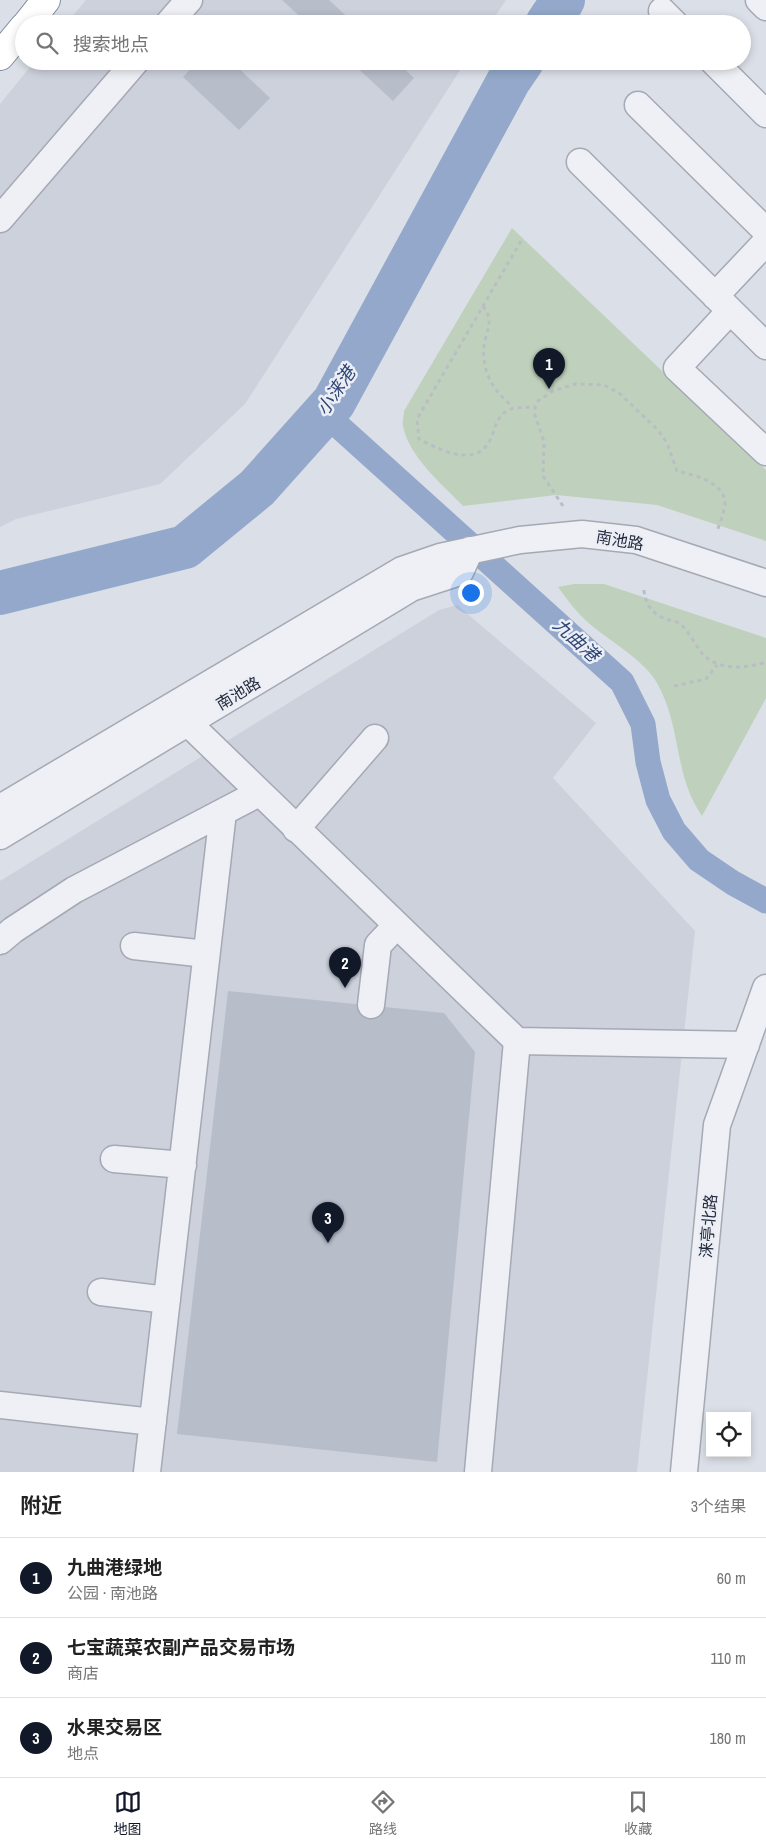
<!DOCTYPE html>
<html lang="zh">
<head>
<meta charset="utf-8">
<style>
	:root { --surface:#fff; --page:#f6f6f6; --text:#222; --muted:#767676; --line:#e0e0e0; --accent:#111827 }
	body { margin:0; font-family:"Archivo Narrow","Noto Sans SC",sans-serif; background:var(--page); color:var(--text) }
	.controls { position:absolute; right:15px; bottom:15px; display:grid; overflow:hidden; border-radius:0px; box-shadow:0 2px 8px #0003 }
	.controls button { width:45px; height:45px; display:grid; place-items:center; padding:0; border:0; border-bottom:1px solid var(--line); background:var(--surface); color:var(--text); font:25px sans-serif }
	.you { position:absolute; left:470px; top:592px; width:18px; height:18px; margin:-12px; border:4px solid #fff; border-radius:50%; background:#1a73e8; box-shadow:0 0 0 8px #1a73e833 }
	.badge { display:grid; place-items:center; width:32px; height:32px; border-radius:50%; background:var(--accent); color:#fff; font-size:16px; font-weight:700 }
	.pin { position:absolute; translate:-50% -41px; filter:drop-shadow(0 1px 2px #0008) }
	.pin::after { content:''; position:absolute; top:26px; width:18px; height:15px; background:inherit; clip-path:polygon(0 0,100% 0,50% 100%) }
	.list { margin:0; padding:0; list-style:none }
	h2 { display:flex; justify-content:space-between; align-items:center; height:65px; margin:0; padding:0 20px; font-size:21px }
	h2 small { font-size:16px; font-weight:400; color:var(--muted) }
	.list li { display:grid; grid-template-columns:32px 1fr auto; gap:15px; align-items:center; box-sizing:border-box; height:80px; padding:0 20px; border-top:1px solid var(--line) }
	.list b { display:block; font-size:19px; white-space:nowrap }
	.list p { margin:0; font-size:16px; white-space:nowrap; color:var(--muted) }
	.list em { font-size:16px; font-style:normal; color:var(--muted) }
	.icon { flex:none; width:28px; height:28px; fill:none; stroke:currentColor; stroke-width:2; stroke-linecap:round; stroke-linejoin:round }
	.map { position:relative; flex:none; width:766px; height:1472px; overflow:hidden }
	.search { position:absolute; background:var(--surface); box-shadow:0 2px 8px #0003; left:15px; right:15px; top:15px; height:55px; display:flex; align-items:center; gap:12px; box-sizing:border-box; padding:0 18px; border-radius:28px; color:var(--muted); font-size:19px }
	.sheet { height:305px; background:var(--surface) }
	nav { display:flex; justify-content:space-around; align-items:center; box-sizing:border-box; height:70px; border-top:1px solid var(--line); background:var(--surface); font-size:14px; color:var(--muted) }
	nav a { display:grid; justify-items:center; gap:2px }
	nav .on { color:var(--accent) }
	.map>svg:first-child { display:block }
</style>
</head>
<body>
<div class="map">
<svg width="766" height="1472" viewBox="0 0 766 1472">
	<rect width="100%" height="100%" fill="#dbdfe7"/>
	<path fill="#cdd1dc" d="M 86,0 L 506,0 L 490,24 L 66,24 Z
		M 35,61 L 466,61 L 245,404 L 160,484 L 16,519 L 0,527 L 0,104 Z
		M 457,605 L 596,723 L 553,778 L 695,931 L 637,1472 L 0,1472 L 0,881 L 439,610 Z"/>
	<path fill="#bfd1bc" d="M 512,228 L 766,470 L 766,541 L 657,505 L 556,495 L 463,506 C 442,484 409,457 403,426 C 402,421 404,416 404,411 Z
		M 574,584 L 604,584 L 766,638 L 766,698 L 702,816 C 673,774 682,727 657,683 C 644,660 611,642 591,625 C 578,614 568,601 558,587 Z"/>
	<g fill="none" stroke-linecap="round" stroke-linejoin="round">
		<path stroke="#93a8ca" stroke-width="25" d="M 324,413 L 622,682 L 643,724 L 648,762 L 658,800 L 674,831 L 699,860 L 733,883 L 766,901"/>
		<path stroke="#93a8ca" stroke-width="44" d="M 547,24 L 563,0
			M 0,593 L 185,547 L 257,488 L 334,402 L 509,80 L 522,61"/>
	</g>
	<path fill="#b8bdca" d="M 282,0 L 329,0 L 355,24 L 308,24 Z
		M 198,61 L 231,61 L 270,98 L 239,130 L 183,77 Z
		M 350,61 L 396,61 L 414,78 L 393,101 Z
		M 228,991 L 444,1013 L 475,1052 L 437,1462 L 177,1434 Z"/>
	<g fill="none" stroke-linecap="round" stroke-linejoin="round">
		<defs>
			<path id="minor" d="M 759,0 L 766,7
				M 662,11 L 675,24
				M 168,24 L 189,0
				M 713,61 L 766,114
				M 638,105 L 766,231
				M 580,162 L 766,346
				M 0,219 L 136,61
				M 715,296 L 766,242
				M 730,311 L 677,368 L 766,452
				M 188,723 L 517,1041 L 478,1472
				M 0,808 L 402,570 L 440,557 L 520,540 L 582,534 L 636,540 L 766,583
				M 296,829 L 375,738
				M 0,836 L 411,588 L 460,572 L 470,550
				M 0,941 L 13,930 L 74,890 L 259,793
				M 134,946 L 206,954
				M 371,1005 L 378,945 L 397,925
				M 517,1041 L 746,1045
				M 114,1159 L 183,1165
				M 101,1292 L 167,1300
				M 0,1405 L 153,1422
				M 147,1472 L 223,812
				M 684,1472 L 717,1125 L 766,988"/>
			<path id="highway" d="M 27,24 L 46,0
				M 0,56 L 24,27"/>
		</defs>
		<use href="#minor" stroke="#a4a9b4" stroke-width="29"/>
		<use href="#highway" stroke="#828a9e" stroke-width="30"/>
		<path stroke="#babdc5" stroke-width="3" stroke-dasharray="4 4" stroke-linecap="butt" d="M 521,241 L 417,419 L 419,439 C 438,449 474,468 489,442 C 495,432 495,419 505,412 C 513,406 525,408 535,407
			M 483,306 C 495,322 486,329 484,347 C 482,374 494,391 513,407
			M 563,506 L 543,476 L 544,442 L 535,415 L 535,407 L 538,401 L 553,391 L 575,384 L 604,385 L 619,393 L 658,430 L 667,443 L 677,471 C 694,475 725,482 725,504 C 724,513 720,523 717,531
			M 644,590 C 645,604 652,613 665,619 C 670,620 676,621 680,624 C 689,631 694,643 701,652 C 716,671 745,669 766,662
			M 674,686 L 706,679 L 717,665"/>
		<use href="#minor" stroke="#eef0f5" stroke-width="26"/>
		<use href="#highway" stroke="#fff" stroke-width="28"/>
	</g>
	<g text-anchor="middle" stroke-width="5" stroke-linejoin="round" paint-order="stroke">
		<g font-size="16" fill="#252b3e" stroke="#ebeef5">
			<text transform="translate(620 540) rotate(10)" y="6">南池路</text>
			<text transform="translate(238 693) rotate(-31)" y="6">南池路</text>
			<text transform="translate(708 1226) rotate(-85)" y="6">涞亭北路</text>
		</g>
		<g font-size="18" font-style="italic" fill="#2d4474" stroke="#ebeef5">
			<text transform="translate(336 391) rotate(-56)" y="6">小涞港</text>
			<text transform="translate(576 640) rotate(42)" y="6">九曲港</text>
		</g>
	</g>
</svg>
<div class="controls">
<button><svg class="icon" aria-label="locate" viewBox="0 0 24 24"><circle cx="12" cy="12" r="6"/><path d="M12 2v4M12 18v4M2 12h4M18 12h4"/></svg></button>
</div>
<div class="you"></div>
<div class="pin badge" style="left:549px;top:389px">1</div>
<div class="pin badge" style="left:345px;top:988px">2</div>
<div class="pin badge" style="left:328px;top:1243px">3</div>
<div class="search"><svg class="icon" aria-label="search" viewBox="0 0 24 24"><circle cx="10" cy="10" r="6"/><path d="M15 15l6 6"/></svg>搜索地点</div>
</div>
<section class="sheet">
<h2>附近<small>3个结果</small></h2>
<ul class="list">
<li><span class="badge">1</span><div><b>九曲港绿地</b><p>公园 · 南池路</p></div><em>60 m</em></li>
<li><span class="badge">2</span><div><b>七宝蔬菜农副产品交易市场</b><p>商店</p></div><em>110 m</em></li>
<li><span class="badge">3</span><div><b>水果交易区</b><p>地点</p></div><em>180 m</em></li>
</ul>
</section>
<nav>
<a class="on"><svg class="icon" aria-label="map" viewBox="0 0 24 24"><path d="M3 6l6-2 6 2 6-2v14l-6 2-6-2-6 2zM9 4v14M15 6v14"/></svg>地图</a>
<a><svg class="icon" aria-label="directions" viewBox="0 0 24 24"><path d="M12 3l9 9-9 9-9-9zM9 14v-3h6M13 9l2 2-2 2"/></svg>路线</a>
<a><svg class="icon" aria-label="saved" viewBox="0 0 24 24"><path d="M7 4h10v16l-5-4-5 4z"/></svg>收藏</a>
</nav>
</body>
</html>
